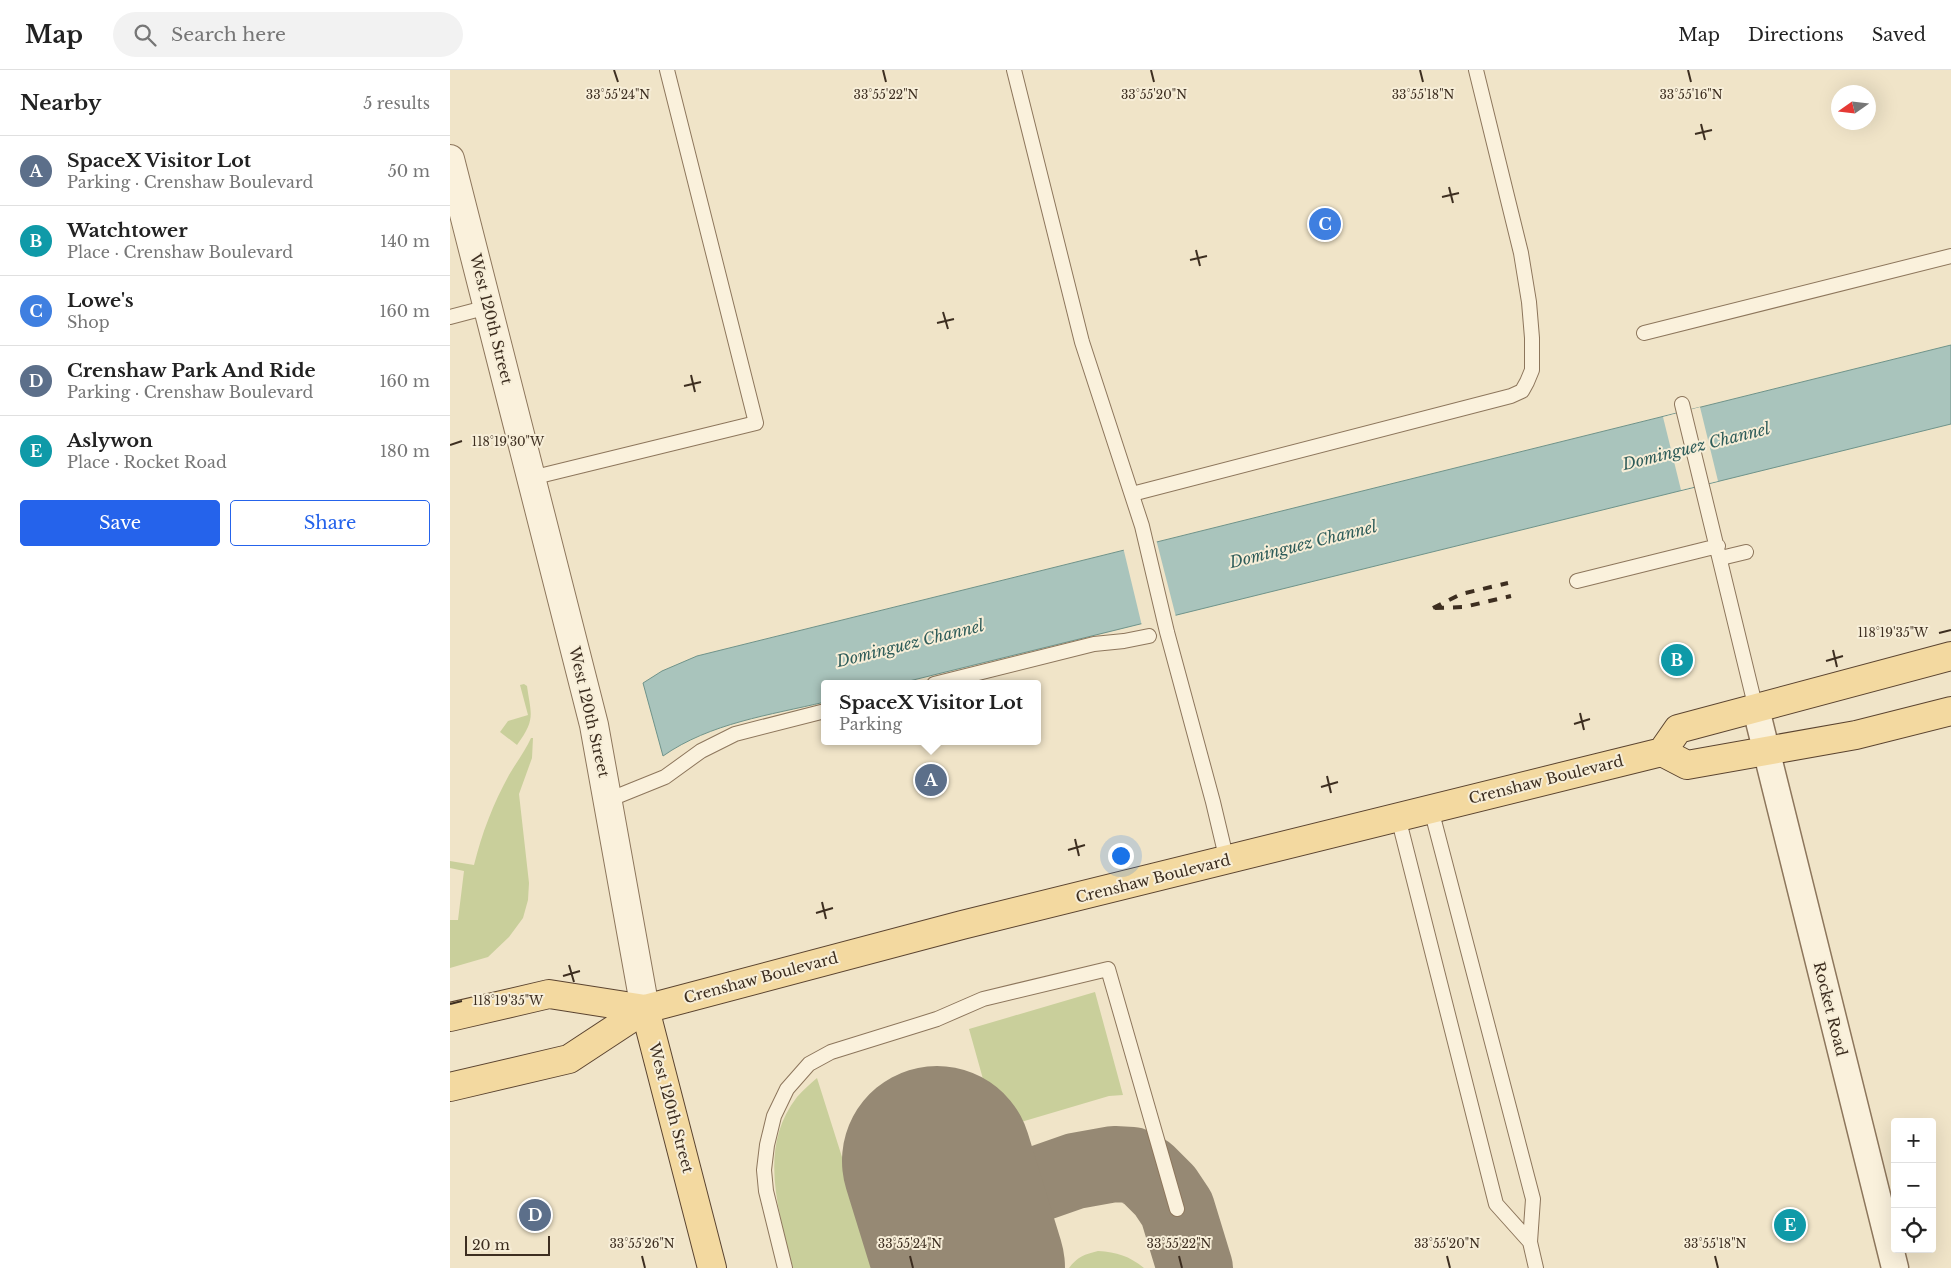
<!DOCTYPE html>
<html lang="en">
<head>
<meta charset="utf-8">
<style>
	:root { --surface:#fff; --page:#f2f2f2; --text:#222; --muted:#767676; --line:#e0e0e0; --accent:#2563eb }
	body { margin:0; font-family:"Libre Baskerville",serif; background:var(--page); color:var(--text) }
	.controls { position:absolute; right:15px; bottom:15px; display:grid; overflow:hidden; border-radius:5px; box-shadow:0 5px 20px #0002 }
	.controls button { width:45px; height:45px; display:grid; place-items:center; padding:0; border:0; border-bottom:1px solid var(--line); background:var(--surface); color:var(--text); font:25px sans-serif }
	.compass { position:absolute; left:1381px; top:15px; width:45px; height:45px; border-radius:50%; background:var(--surface); box-shadow:0 5px 20px #0002; rotate:256deg }
	.scale { position:absolute; left:15px; bottom:12px; width:85px; box-sizing:border-box; padding-left:5px; border:2px solid #3d2e20; border-top:0; font-size:14px; line-height:18px; white-space:nowrap; color:#3d2e20; -webkit-text-stroke:4px #f7eed8; paint-order:stroke }
	.you { position:absolute; left:670px; top:785px; width:18px; height:18px; margin:-12px; border:4px solid #fff; border-radius:50%; background:#1a73e8; box-shadow:0 0 0 8px #1a73e833 }
	.badge { display:grid; place-items:center; width:32px; height:32px; border-radius:50%; background:var(--accent); color:#fff; font-size:16px; font-weight:700 }
	.pin { position:absolute; translate:-50% -50%; border:2px solid #fff; box-shadow:0 1px 5px #0006 }
	.popup { position:absolute; left:371px; top:610px; width:220px; height:65px; box-sizing:border-box; display:grid; place-content:center; border-radius:5px; background:var(--surface); filter:drop-shadow(0 1px 4px #0005); font-size:16px; white-space:nowrap; color:var(--muted) }
	.popup b { font-size:19px; color:var(--text) }
	.popup::after { content:''; position:absolute; left:50%; top:100%; margin-left:-10px; border:10px solid transparent; border-top-color:var(--surface) }
	.list { margin:0; padding:0; list-style:none }
	h2 { display:flex; justify-content:space-between; align-items:center; height:65px; margin:0; padding:0 20px; font-size:21px }
	h2 small { font-size:16px; font-weight:400; color:var(--muted) }
	.list li { display:grid; grid-template-columns:32px 1fr auto; gap:15px; align-items:center; box-sizing:border-box; height:70px; padding:0 20px; border-top:1px solid var(--line) }
	.list b { display:block; font-size:19px; white-space:nowrap }
	.list p { margin:0; font-size:16px; white-space:nowrap; color:var(--muted) }
	.list em { font-size:16px; font-style:normal; color:var(--muted) }
	.actions { display:flex; gap:10px; padding:15px 20px }
	.actions a { flex:1; padding:11px 0; border:1px solid var(--accent); border-radius:5px; text-align:center; font-size:18px; color:var(--accent) }
	.actions .main { background:var(--accent); color:#fff }
	.icon { flex:none; width:28px; height:28px; fill:none; stroke:currentColor; stroke-width:2; stroke-linecap:round; stroke-linejoin:round }
	.map { position:relative; flex:none; width:1501px; height:1198px; overflow:hidden }
	header { display:flex; align-items:center; gap:30px; box-sizing:border-box; height:70px; padding:0 25px; background:var(--surface); border-bottom:1px solid var(--line) }
	header strong { font-size:24px }
	nav { display:flex; gap:28px; margin-inline-start:auto; font-size:18px }
	.search { width:350px; height:45px; background:var(--page); display:flex; align-items:center; gap:12px; box-sizing:border-box; padding:0 18px; border-radius:28px; color:var(--muted); font-size:19px }
	main { display:flex }
	aside { flex:1; background:var(--surface) }
	.map>svg:first-child { display:block }
</style>
</head>
<body>
<header>
<strong>Map</strong>
<div class="search"><svg class="icon" aria-label="search" viewBox="0 0 24 24"><circle cx="10" cy="10" r="6"/><path d="M15 15l6 6"/></svg>Search here</div>
<nav><a>Map</a><a>Directions</a><a>Saved</a></nav>
</header>
<main>
<aside>
<h2>Nearby<small>5 results</small></h2>
<ul class="list">
<li><span class="badge" style="background:#5c6f8a">A</span><div><b>SpaceX Visitor Lot</b><p>Parking · Crenshaw Boulevard</p></div><em>50 m</em></li>
<li><span class="badge" style="background:#0f9aa8">B</span><div><b>Watchtower</b><p>Place · Crenshaw Boulevard</p></div><em>140 m</em></li>
<li><span class="badge" style="background:#3f7fe0">C</span><div><b>Lowe's</b><p>Shop</p></div><em>160 m</em></li>
<li><span class="badge" style="background:#5c6f8a">D</span><div><b>Crenshaw Park And Ride</b><p>Parking · Crenshaw Boulevard</p></div><em>160 m</em></li>
<li><span class="badge" style="background:#0f9aa8">E</span><div><b>Aslywon</b><p>Place · Rocket Road</p></div><em>180 m</em></li>
</ul>
<div class="actions"><a class="main">Save</a><a>Share</a></div>
</aside>
<div class="map">
<svg width="1501" height="1198" viewBox="0 0 1501 1198">
	<rect width="100%" height="100%" fill="#f0e4c8"/>
	<path fill="#c9cf9b" d="M 74,614 L 77,616 C 81,645 86,649 67,675 L 50,662 L 58,651 L 78,645 L 70,615 Z
		M 81,668 L 83,668 L 82,688 L 69,724 L 79,813 L 78,830 L 73,848 L 59,867 L 38,887 L 0,898 L 0,850 L 8,850 L 14,801 L 0,798 L 0,791 L 24,795 C 32,763 43,734 59,705 C 66,693 75,681 81,668 Z
		M 645,922 L 673,1025 L 659,1026 L 547,1059 L 519,959 Z
		M 367,1008 L 398,1106 L 410,1104 L 440,1198 L 343,1198 C 329,1142 307,1078 347,1027 C 353,1020 360,1014 367,1008 Z
		M 648,1181 C 667,1182 679,1186 694,1198 L 619,1198 C 627,1187 635,1184 648,1181 Z"/>
	<path fill="#a9c4bc" stroke="#6f938a" d="M 1501,275 L 1501,354 L 447,614 L 375,614 L 375,632 C 320,645 260,653 213,686 L 193,613 L 212,601 L 247,586 Z"/>
	<path fill="#f0e4c8" d="M 1250,337 L 1268,411 L 1231,420 L 1213,347 Z
		M 706,469 L 726,547 L 692,556 L 673,477 Z"/>
	<g fill="none" stroke-linecap="round" stroke-linejoin="round">
		<path stroke="#968974" stroke-width="76" d="M 537,1198 L 550,1149 L 568,1129 L 585,1115 L 625,1101 L 664,1094 L 682,1095 L 697,1103 L 715,1121 L 727,1139 L 745,1198"/>
		<path stroke="#968974" stroke-width="190" d="M 487,1091 L 520,1198"/>
		<defs>
			<path id="service" d="M 564,0 L 632,272 L 692,456 L 717,562 L 763,732 L 777,791
				M 0,247 L 38,237
				M 1194,263 L 1501,186
				M 1232,334 L 1306,639
				M 81,408 L 306,353 L 217,0
				M 682,424 L 1061,326 L 1072,321 L 1077,312 L 1082,300 L 1082,268 L 1079,232 L 1071,183 L 1026,0
				M 1271,488 L 1296,482
				M 1127,511 L 1268,476
				M 484,614 L 644,574 L 674,571 L 699,566
				M 158,730 L 215,707 L 251,681 L 285,664 L 375,641
				M 948,747 L 1046,1134 L 1080,1172 L 1083,1129 L 981,739
				M 1080,1172 L 1086,1198
				M 335,1198 L 316,1121 L 314,1100 L 317,1075 L 324,1046 L 337,1019 L 359,994 L 381,982 L 487,949 L 533,929 L 658,899 L 727,1139"/>
			<path id="minor" d="M 1306,639 L 1445,1198"/>
			<path id="tertiary" d="M 0,89 L 144,655 L 195,939"/>
			<path id="primary" d="M 1212,682 L 1228,659 L 1501,586
				M 195,939 L 262,1198
				M 0,947 L 99,924 L 195,939
				M 0,1017 L 119,989 L 195,939 L 512,855 L 1212,682 L 1237,695 L 1406,665 L 1501,641"/>
		</defs>
		<use href="#service" stroke="#8d765c" stroke-width="16"/>
		<use href="#minor" stroke="#8d765c" stroke-width="29"/>
		<use href="#tertiary" stroke="#8d765c" stroke-width="30"/>
		<use href="#primary" stroke="#5b4430" stroke-width="30"/>
		<use href="#service" stroke="#faf1dc" stroke-width="14"/>
		<use href="#minor" stroke="#faf1dc" stroke-width="26"/>
		<use href="#tertiary" stroke="#faf1dc" stroke-width="28"/>
		<use href="#primary" stroke="#f3d9a0" stroke-width="28"/>
		<path stroke="#3d2e20" stroke-width="4" stroke-dasharray="9 9" stroke-linecap="butt" d="M 983,538 L 1011,524 L 1058,513
			M 985,538 L 1014,537 L 1061,526"/>
	</g>
	<path fill="none" stroke="#3d2e20" stroke-width="2" d="M 164,0 L 168,12M 433,0 L 436,12M 701,0 L 704,12M 970,0 L 973,12M 1238,0 L 1241,12M 1251,54 L 1255,70M 1245,64 L 1262,60M 999,117 L 1003,133M 992,127 L 1009,123M 746,180 L 750,196M 740,190 L 757,186M 493,242 L 498,259M 487,253 L 504,249M 241,305 L 245,322M 234,316 L 251,312M 0,375 L 12,371M 1489,563 L 1501,560M 1383,580 L 1387,597M 1376,591 L 1393,586M 1130,643 L 1134,660M 1124,654 L 1140,649M 877,706 L 881,723M 871,717 L 888,712M 625,769 L 629,786M 618,780 L 635,775M 372,832 L 376,849M 366,843 L 383,838M 119,895 L 124,912M 113,906 L 130,901M 0,934 L 12,931M 192,1186 L 195,1198M 460,1186 L 463,1198M 729,1186 L 732,1198M 997,1186 L 1000,1198M 1265,1186 L 1268,1198"/>
	<g text-anchor="middle" stroke-width="4" stroke-linejoin="round" paint-order="stroke">
		<g font-size="15" fill="#3d2e20" stroke="#f7eed8">
			<text transform="translate(41 249) rotate(76)" y="5">West 120th Street</text>
			<text transform="translate(139 642) rotate(77)" y="5">West 120th Street</text>
			<text transform="translate(1096 710) rotate(-14)" y="5">Crenshaw Boulevard</text>
			<text transform="translate(703 809) rotate(-14)" y="5">Crenshaw Boulevard</text>
			<text transform="translate(311 908) rotate(-15)" y="5">Crenshaw Boulevard</text>
			<text transform="translate(1380 939) rotate(76)" y="5">Rocket Road</text>
			<text transform="translate(221 1038) rotate(75)" y="5">West 120th Street</text>
		</g>
		<g font-size="16" font-style="italic" fill="#2f5d5a" stroke="#f7eed8">
			<text transform="translate(1246 376) rotate(-14)" y="6">Dominguez Channel</text>
			<text transform="translate(853 474) rotate(-14)" y="6">Dominguez Channel</text>
			<text transform="translate(460 573) rotate(-14)" y="6">Dominguez Channel</text>
		</g>
	</g>
	<g font-size="12" text-anchor="middle" fill="#3d2e20" stroke="#f7eed8" stroke-width="4" stroke-linejoin="round" paint-order="stroke">
		<text x="168" y="29">33°55'24"N</text>
		<text x="436" y="29">33°55'22"N</text>
		<text x="704" y="29">33°55'20"N</text>
		<text x="973" y="29">33°55'18"N</text>
		<text x="1241" y="29">33°55'16"N</text>
		<text x="58" y="376">118°19'30"W</text>
		<text x="1443" y="567">118°19'35"W</text>
		<text x="58" y="935">118°19'35"W</text>
		<text x="192" y="1178">33°55'26"N</text>
		<text x="460" y="1178">33°55'24"N</text>
		<text x="729" y="1178">33°55'22"N</text>
		<text x="997" y="1178">33°55'20"N</text>
		<text x="1265" y="1178">33°55'18"N</text>
	</g>
</svg>
<div class="controls">
<button>+</button>
<button>−</button>
<button><svg class="icon" aria-label="locate" viewBox="0 0 24 24"><circle cx="12" cy="12" r="6"/><path d="M12 2v4M12 18v4M2 12h4M18 12h4"/></svg></button>
</div>
<svg class="compass" viewBox="-18 -18 36 36"><path d="M0-13l5 13h-10z" fill="#e53935"/><path d="M0 13l5-13h-10z" fill="#767676"/></svg>
<div class="scale">20 m</div>
<div class="you"></div>
<div class="pin badge" style="left:481px;top:710px;background:#5c6f8a">A</div>
<div class="popup"><b>SpaceX Visitor Lot</b>Parking</div>
<div class="pin badge" style="left:1227px;top:590px;background:#0f9aa8">B</div>
<div class="pin badge" style="left:875px;top:154px;background:#3f7fe0">C</div>
<div class="pin badge" style="left:85px;top:1145px;background:#5c6f8a">D</div>
<div class="pin badge" style="left:1340px;top:1155px;background:#0f9aa8">E</div>
</div>
</main>
</body>
</html>
